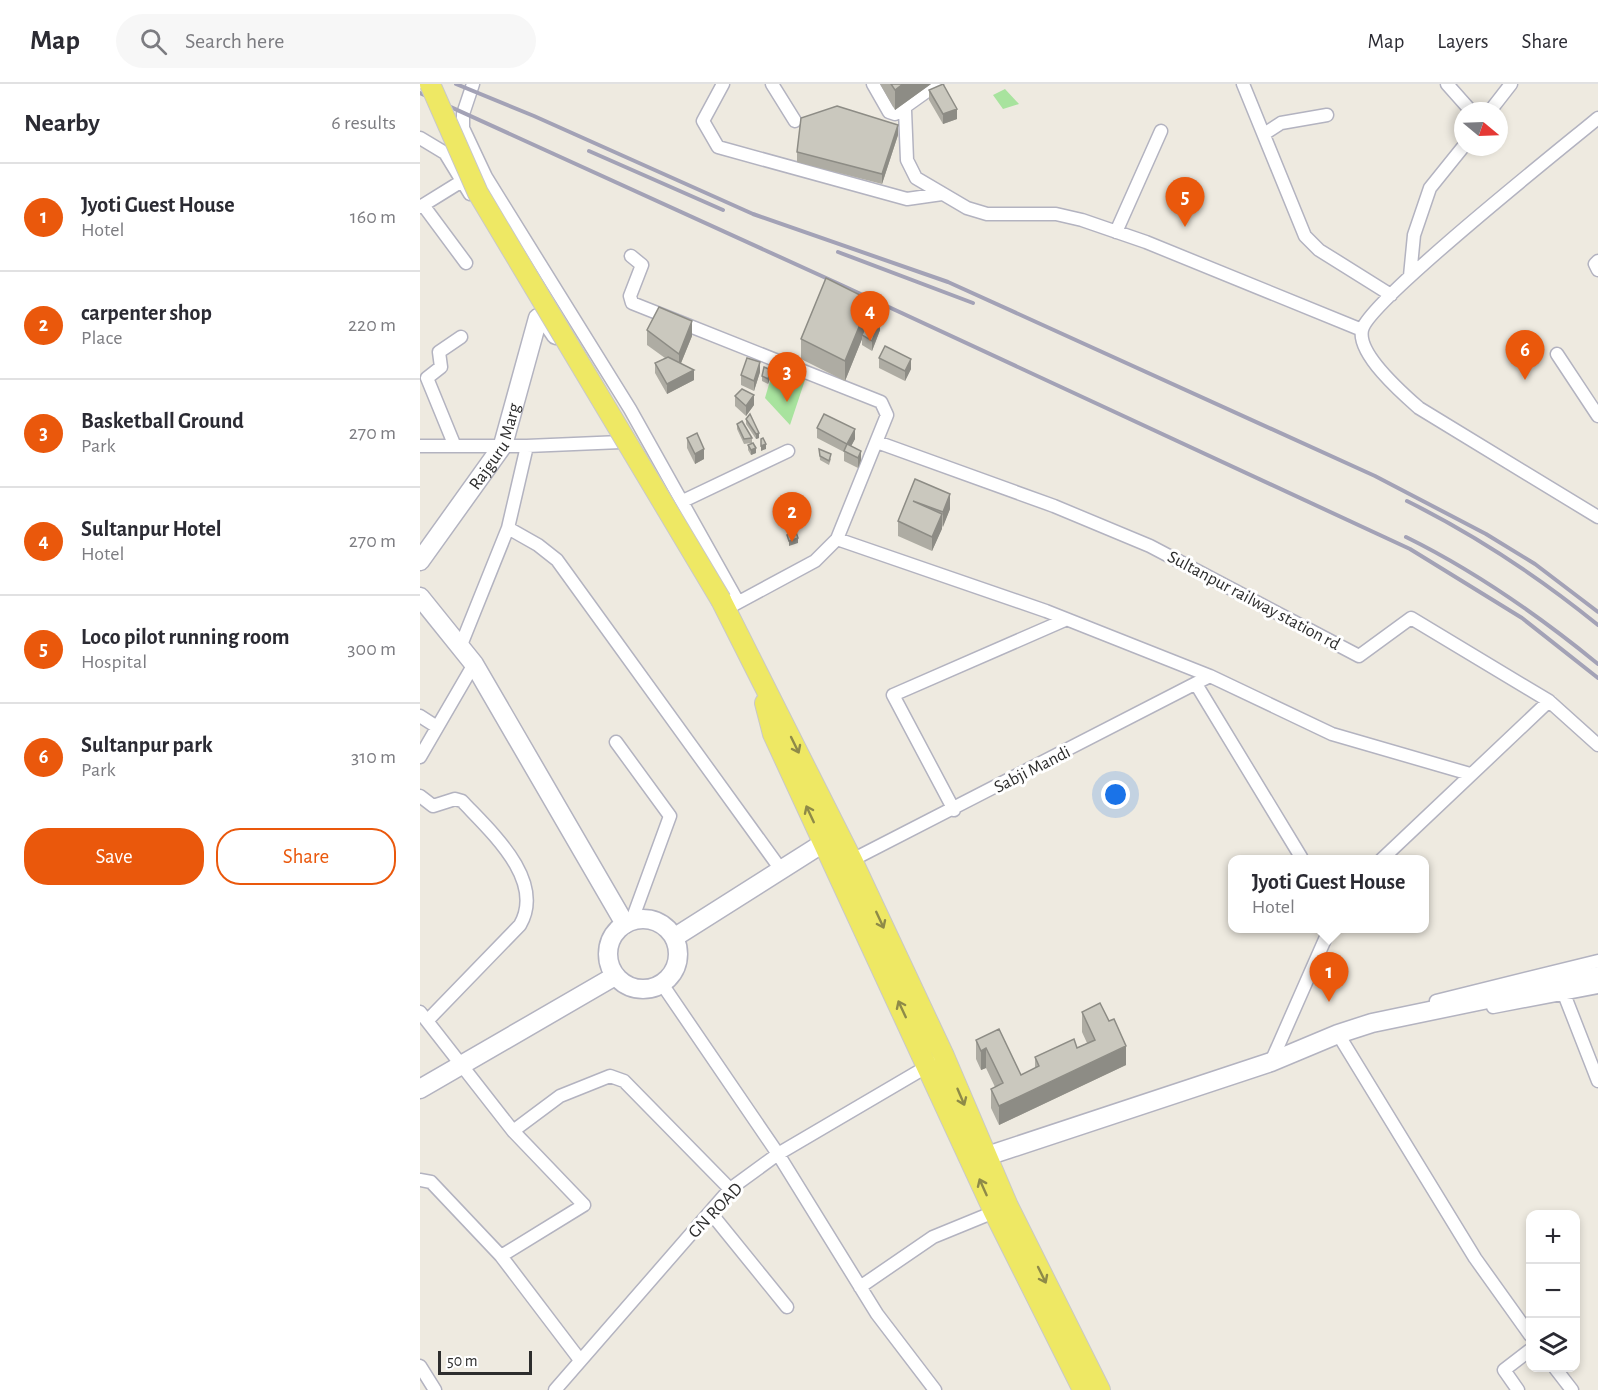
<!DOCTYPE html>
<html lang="en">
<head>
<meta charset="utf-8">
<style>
	:root { --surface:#fff; --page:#f7f7f7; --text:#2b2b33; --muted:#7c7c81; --line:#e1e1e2; --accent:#ea580c }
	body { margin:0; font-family:"Alegreya Sans",sans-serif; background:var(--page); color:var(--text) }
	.controls { position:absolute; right:18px; bottom:18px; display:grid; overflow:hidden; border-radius:12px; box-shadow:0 3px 9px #0003 }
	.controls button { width:54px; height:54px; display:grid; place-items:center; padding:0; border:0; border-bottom:2px solid var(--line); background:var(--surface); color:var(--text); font:30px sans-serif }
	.compass { position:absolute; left:1034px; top:18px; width:54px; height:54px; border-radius:50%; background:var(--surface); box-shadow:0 3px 9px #0003; rotate:109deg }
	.scale { position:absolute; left:18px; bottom:15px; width:94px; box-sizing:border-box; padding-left:6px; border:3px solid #2d2d2d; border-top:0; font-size:16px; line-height:21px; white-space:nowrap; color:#2d2d2d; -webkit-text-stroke:4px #fff; paint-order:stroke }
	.you { position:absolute; left:696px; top:711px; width:21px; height:21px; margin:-15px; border:4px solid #fff; border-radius:50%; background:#1a73e8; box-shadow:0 0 0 9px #1a73e833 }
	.badge { display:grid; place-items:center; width:39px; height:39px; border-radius:50%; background:var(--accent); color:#fff; font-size:20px; font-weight:700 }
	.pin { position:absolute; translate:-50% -50px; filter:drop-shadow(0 2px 3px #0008) }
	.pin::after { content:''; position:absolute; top:32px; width:21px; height:18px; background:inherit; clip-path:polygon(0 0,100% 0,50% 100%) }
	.popup { position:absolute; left:808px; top:771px; width:201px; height:78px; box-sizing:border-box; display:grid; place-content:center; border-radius:12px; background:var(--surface); filter:drop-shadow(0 2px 4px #0005); font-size:20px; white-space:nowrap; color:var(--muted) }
	.popup b { font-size:22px; color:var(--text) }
	.popup::after { content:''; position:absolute; left:50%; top:100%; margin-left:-12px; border:12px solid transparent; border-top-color:var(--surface) }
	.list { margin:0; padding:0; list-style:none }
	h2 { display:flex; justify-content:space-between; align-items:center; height:78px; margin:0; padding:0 24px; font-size:26px }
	h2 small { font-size:20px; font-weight:400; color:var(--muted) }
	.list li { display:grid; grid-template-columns:39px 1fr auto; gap:18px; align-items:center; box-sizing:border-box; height:108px; padding:0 24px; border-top:2px solid var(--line) }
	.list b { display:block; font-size:22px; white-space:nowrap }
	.list p { margin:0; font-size:20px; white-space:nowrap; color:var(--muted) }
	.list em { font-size:20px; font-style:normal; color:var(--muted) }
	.actions { display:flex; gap:12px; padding:18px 24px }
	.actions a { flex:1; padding:14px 0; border:2px solid var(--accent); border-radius:24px; text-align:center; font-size:21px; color:var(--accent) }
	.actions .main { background:var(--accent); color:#fff }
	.icon { flex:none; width:33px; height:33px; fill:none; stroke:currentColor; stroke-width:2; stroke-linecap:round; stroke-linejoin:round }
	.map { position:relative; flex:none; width:1178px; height:1306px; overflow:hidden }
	header { display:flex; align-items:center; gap:36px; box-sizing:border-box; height:84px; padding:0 30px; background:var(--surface); border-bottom:2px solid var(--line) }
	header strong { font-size:28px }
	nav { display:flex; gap:33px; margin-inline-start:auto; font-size:21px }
	.search { width:420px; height:54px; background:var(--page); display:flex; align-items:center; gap:15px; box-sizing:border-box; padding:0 21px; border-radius:33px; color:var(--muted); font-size:22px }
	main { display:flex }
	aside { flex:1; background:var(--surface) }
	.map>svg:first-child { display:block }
</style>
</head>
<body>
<header>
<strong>Map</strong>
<div class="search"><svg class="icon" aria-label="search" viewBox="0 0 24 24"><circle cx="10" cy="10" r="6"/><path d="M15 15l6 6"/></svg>Search here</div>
<nav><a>Map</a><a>Layers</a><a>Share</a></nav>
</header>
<main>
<aside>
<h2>Nearby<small>6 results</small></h2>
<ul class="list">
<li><span class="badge">1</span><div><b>Jyoti Guest House</b><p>Hotel</p></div><em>160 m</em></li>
<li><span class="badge">2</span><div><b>carpenter shop</b><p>Place</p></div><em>220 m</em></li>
<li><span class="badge">3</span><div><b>Basketball Ground</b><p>Park</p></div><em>270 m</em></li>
<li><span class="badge">4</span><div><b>Sultanpur Hotel</b><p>Hotel</p></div><em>270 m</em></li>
<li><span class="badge">5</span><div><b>Loco pilot running room</b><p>Hospital</p></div><em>300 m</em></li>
<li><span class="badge">6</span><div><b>Sultanpur park</b><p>Park</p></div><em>310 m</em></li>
</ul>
<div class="actions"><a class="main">Save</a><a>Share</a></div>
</aside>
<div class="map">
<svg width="1178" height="1306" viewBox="0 0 1178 1306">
	<rect width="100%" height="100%" fill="#eeeae0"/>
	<path fill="#a8e39e" d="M 585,5 L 599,20 L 583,25 L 573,11 Z
		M 354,283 L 385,296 L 370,341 L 345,314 Z"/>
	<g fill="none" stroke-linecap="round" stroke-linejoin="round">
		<defs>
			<path id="street" d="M 53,0 L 43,30 L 43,44 L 66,93 L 210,325 L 318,518
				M 303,0 L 283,37 L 298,63 L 487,115 L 522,110
				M 352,0 L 375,37
				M 453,0 L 469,28 L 475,30 L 517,0
				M 823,0 L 885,152 L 899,166 L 971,211
				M 1027,0 L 1051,27
				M 485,26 L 487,76 L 496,94 L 547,124 L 567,130 L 636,130 L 662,136 L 726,158 L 942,246
				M 1070,27 L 1091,0
				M 1178,34 C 1143,63 948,218 942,246 C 937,270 983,310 999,324 L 1178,433
				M 844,50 L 861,39 L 907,31
				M 0,54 L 25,69 L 50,110
				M 3,121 L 46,179
				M 0,123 L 42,97
				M 696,148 L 741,47
				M 211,172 L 222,181 L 210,212 L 212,219 L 461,318 L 467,331 L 417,455 L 395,477 L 306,525
				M 1178,177 L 1175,180 L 1178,186
				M 990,192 L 994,151 L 1010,104 L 1043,63
				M 1137,270 L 1178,332
				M 457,358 L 634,422 L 730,462 L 939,572 L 991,534 L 1129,617 L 1178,661
				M 34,360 L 7,294 L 21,283 L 19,268 L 41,253
				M 0,362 L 107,362 L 201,358
				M 263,417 L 368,367
				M 88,444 L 118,461 L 137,476 L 362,787
				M 417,455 L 626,527 L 790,592 L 912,650 L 1050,690
				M 41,561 L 88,444 L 107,362
				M 776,600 L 881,773
				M 0,632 L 17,643
				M 196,658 L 250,732 L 212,836
				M 0,673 L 54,580
				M 0,712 L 13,722 L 35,715 L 42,717 C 70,747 126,796 100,841 L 7,937
				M 534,726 L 473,611 L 645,536
				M 432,776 L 790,592
				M 961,776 L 1129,617
				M 242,900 L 358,1070 L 457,1230 L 515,1306
				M 1144,910 L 1178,997
				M 1016,917 L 1178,877
				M 1073,923 L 1178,903
				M 0,928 L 93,1047
				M 918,950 L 1055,1174 L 1110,1251
				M 851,978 L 910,844
				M 0,1096 L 11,1098 L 81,1172
				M 290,1128 L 367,1223
				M 440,1203 L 513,1153 L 579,1126
				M 160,1276 L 81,1172 L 164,1121 L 93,1047 L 140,1012 L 190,992 L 204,997 L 310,1105
				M 0,1282 L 15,1306
				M 1135,1284 L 1152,1306
				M 135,1306 L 310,1105 L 358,1070 L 513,979
				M 1098,1306 L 1084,1286 L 1110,1266"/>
			<g id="secondary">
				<path id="s1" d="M 0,477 L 83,361 L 118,234 L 125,235 L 136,251"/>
				<path d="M 0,513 L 54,580 L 205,840"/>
				<circle cx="223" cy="870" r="35"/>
				<path d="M 255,853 L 416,751"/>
				<path d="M 0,1005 L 195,892"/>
				<path d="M 567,1072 L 851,978 L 918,950 L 952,939 L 1178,892"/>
			</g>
			<path id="primary" d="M 301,516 L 432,776 L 524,972 L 588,1122 L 680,1306
				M 345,619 L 353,650 L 574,1128 L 663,1306"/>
		</defs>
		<use href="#street" stroke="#b3b3c0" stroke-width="15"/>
		<use href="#secondary" stroke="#b3b3c0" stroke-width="21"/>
		<use href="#primary" stroke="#c8c8c8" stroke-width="22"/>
		<use href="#street" stroke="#fff" stroke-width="12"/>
		<use href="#secondary" stroke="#fff" stroke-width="18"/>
		<use href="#primary" stroke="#eee864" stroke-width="20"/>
		<path stroke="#a3a2b6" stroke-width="4" d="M 36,0 L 114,32 L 333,130 L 528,198 L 955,392 L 1066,450 L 1115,480 L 1178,528
			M 0,9 L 417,199 L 990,465 L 1102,534 L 1178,594
			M 169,67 L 303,126
			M 418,168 L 553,219
			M 987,417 C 1055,451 1119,493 1178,541
			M 986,453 C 1055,487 1118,531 1178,580"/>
		<defs>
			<path id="primary-bridge" d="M 10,0 L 58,109 L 301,516"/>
		</defs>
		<use href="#primary-bridge" stroke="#c8c8c8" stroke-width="22" stroke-linecap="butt"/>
		<use href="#primary-bridge" stroke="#eee864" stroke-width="20"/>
	</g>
	<path fill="#aeaca3" d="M 460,0 L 511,0 L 475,26 Z
		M 509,6 L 537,35 L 523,40 L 509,16 Z
		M 478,51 L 462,100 L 377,78 L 377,68 Z
		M 450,232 L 460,246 L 452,267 L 442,261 L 442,255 L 425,297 L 381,275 L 381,255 Z
		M 227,246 L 272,252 L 261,279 L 274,296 L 247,310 L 235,289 L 235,279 L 245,274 L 227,261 Z
		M 459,274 L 491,285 L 485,297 L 459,284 Z
		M 340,288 L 334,307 L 321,301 L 321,291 Z
		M 351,291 L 348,300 L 342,297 L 342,292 Z
		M 315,312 L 334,321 L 326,332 L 315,322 Z
		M 326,335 L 339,354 L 336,355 L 326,340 Z
		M 317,340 L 332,354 L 332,359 L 324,360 L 317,345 Z
		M 397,344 L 435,355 L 431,362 L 441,376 L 438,384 L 424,377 L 424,368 L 397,354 Z
		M 267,354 L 284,375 L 275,380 L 267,364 Z
		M 328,361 L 336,369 L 331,371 L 328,366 Z
		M 399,365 L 411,375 L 409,381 L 400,376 Z
		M 495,395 L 530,425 L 512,467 L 478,452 L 478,437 Z
		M 662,928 L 706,981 L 579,1041 L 571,1024 L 571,1005 L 575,1003 L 566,984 L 561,986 L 556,975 L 556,956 L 601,991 L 615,984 L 615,973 L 657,964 L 667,959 L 662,948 Z"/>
	<path fill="#8d8c85" d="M 483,0 L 511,0 L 475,26 L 475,6 Z
		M 537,25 L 537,35 L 523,40 L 523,30 Z
		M 478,41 L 478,51 L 462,100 L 462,90 Z
		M 450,216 L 450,235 L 442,251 L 442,255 L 425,297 L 425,277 Z
		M 460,236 L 460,246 L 452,267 L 452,257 Z
		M 272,237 L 272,252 L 259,284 L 259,270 Z
		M 491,275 L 491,285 L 485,297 L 485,287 Z
		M 340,278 L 340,288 L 334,307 L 334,297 Z
		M 274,286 L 274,296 L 247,310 L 247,300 Z
		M 351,286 L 351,291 L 348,300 L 348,295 Z
		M 334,311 L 334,321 L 326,332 L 326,322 Z
		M 435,345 L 435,355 L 427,370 L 427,360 Z
		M 339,349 L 339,354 L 336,355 L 336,350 Z
		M 346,360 L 346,365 L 341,367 L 341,362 Z
		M 336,364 L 336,369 L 331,371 L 331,366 Z
		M 284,365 L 284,375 L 275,380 L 275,370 Z
		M 441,367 L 441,376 L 438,384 L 438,374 Z
		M 530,410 L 530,425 L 523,443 L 523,428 Z
		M 522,430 L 522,445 L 512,467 L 512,453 Z
		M 378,454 L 378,459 L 369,462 L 369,457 Z
		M 706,962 L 706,981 L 579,1041 L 579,1022 Z
		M 566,964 L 566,984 L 561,986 L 561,967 Z"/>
	<path fill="#cac8be" stroke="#8d8c85" stroke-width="1.5" d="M 471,0 L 483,0 L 475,6 Z
		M 523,0 L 537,25 L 523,30 L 509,6 Z
		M 417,22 L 478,41 L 462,90 L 377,68 L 381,34 Z
		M 406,194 L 450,216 L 425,277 L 381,255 Z
		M 239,223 L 272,237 L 259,270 L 227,246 Z
		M 450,232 L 460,236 L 452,257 L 442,251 Z
		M 465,262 L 491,275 L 485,287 L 459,274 Z
		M 248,273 L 274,286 L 247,300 L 235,279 Z
		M 327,274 L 340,278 L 334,297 L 321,291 Z
		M 344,283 L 351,286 L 348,295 L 342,292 Z
		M 322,305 L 334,311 L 326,322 L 315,312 Z
		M 330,330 L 339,349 L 336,350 L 326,335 Z
		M 404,330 L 435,345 L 427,360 L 441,367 L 438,374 L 424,367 L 427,360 L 397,344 Z
		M 322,337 L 332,354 L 324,355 L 317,340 Z
		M 277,349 L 284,365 L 275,370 L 267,354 Z
		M 343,354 L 346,360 L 341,362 L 341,355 Z
		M 333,359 L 336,364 L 331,366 L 328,361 Z
		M 399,365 L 411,370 L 409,377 L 400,372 Z
		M 495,395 L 530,410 L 523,428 L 493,417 L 522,430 L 512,453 L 478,437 Z
		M 376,448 L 378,454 L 369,457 L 367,451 Z
		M 680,919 L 689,937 L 694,935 L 706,962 L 579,1022 L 571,1005 L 583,999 L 566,964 L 561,967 L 556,956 L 579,945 L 601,991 L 619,982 L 615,973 L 654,955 L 657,964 L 675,956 L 662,928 Z"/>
	<defs><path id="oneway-shaft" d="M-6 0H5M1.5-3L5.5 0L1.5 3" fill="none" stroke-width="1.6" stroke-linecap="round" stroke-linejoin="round" transform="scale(1.5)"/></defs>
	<g stroke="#8e8a48">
		<use href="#oneway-shaft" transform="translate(375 661) rotate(64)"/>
		<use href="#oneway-shaft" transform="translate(390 730) rotate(-115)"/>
		<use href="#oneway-shaft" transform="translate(460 836) rotate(65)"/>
		<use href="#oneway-shaft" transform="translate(482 925) rotate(-115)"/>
		<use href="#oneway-shaft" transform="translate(541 1013) rotate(67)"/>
		<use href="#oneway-shaft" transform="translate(563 1103) rotate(-114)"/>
		<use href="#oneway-shaft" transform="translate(622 1191) rotate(64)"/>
	</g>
	<g text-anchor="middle" stroke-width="6" stroke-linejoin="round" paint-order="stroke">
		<g font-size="18" fill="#2d2d2d" stroke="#fff">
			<text dy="6" stroke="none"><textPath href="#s1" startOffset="138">Rajguru Marg</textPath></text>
			<text transform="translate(834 516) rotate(28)" y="6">Sultanpur railway station rd</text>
			<text transform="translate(612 685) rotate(-27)" y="6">Sabji Mandi</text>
			<text transform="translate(295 1126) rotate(-46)" y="6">GN ROAD</text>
		</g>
	</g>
</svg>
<div class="controls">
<button>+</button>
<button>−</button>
<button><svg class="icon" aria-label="layers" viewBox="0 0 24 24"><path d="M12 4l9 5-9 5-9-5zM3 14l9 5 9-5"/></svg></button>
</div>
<svg class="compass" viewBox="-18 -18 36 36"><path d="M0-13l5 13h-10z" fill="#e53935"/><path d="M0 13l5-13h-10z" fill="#7c7c81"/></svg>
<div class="scale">50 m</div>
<div class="you"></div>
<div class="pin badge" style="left:909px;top:918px">1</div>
<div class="popup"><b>Jyoti Guest House</b>Hotel</div>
<div class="pin badge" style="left:372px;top:458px">2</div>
<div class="pin badge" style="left:367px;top:318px">3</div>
<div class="pin badge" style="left:450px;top:257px">4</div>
<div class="pin badge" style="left:765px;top:143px">5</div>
<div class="pin badge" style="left:1105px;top:296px">6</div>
</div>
</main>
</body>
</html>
